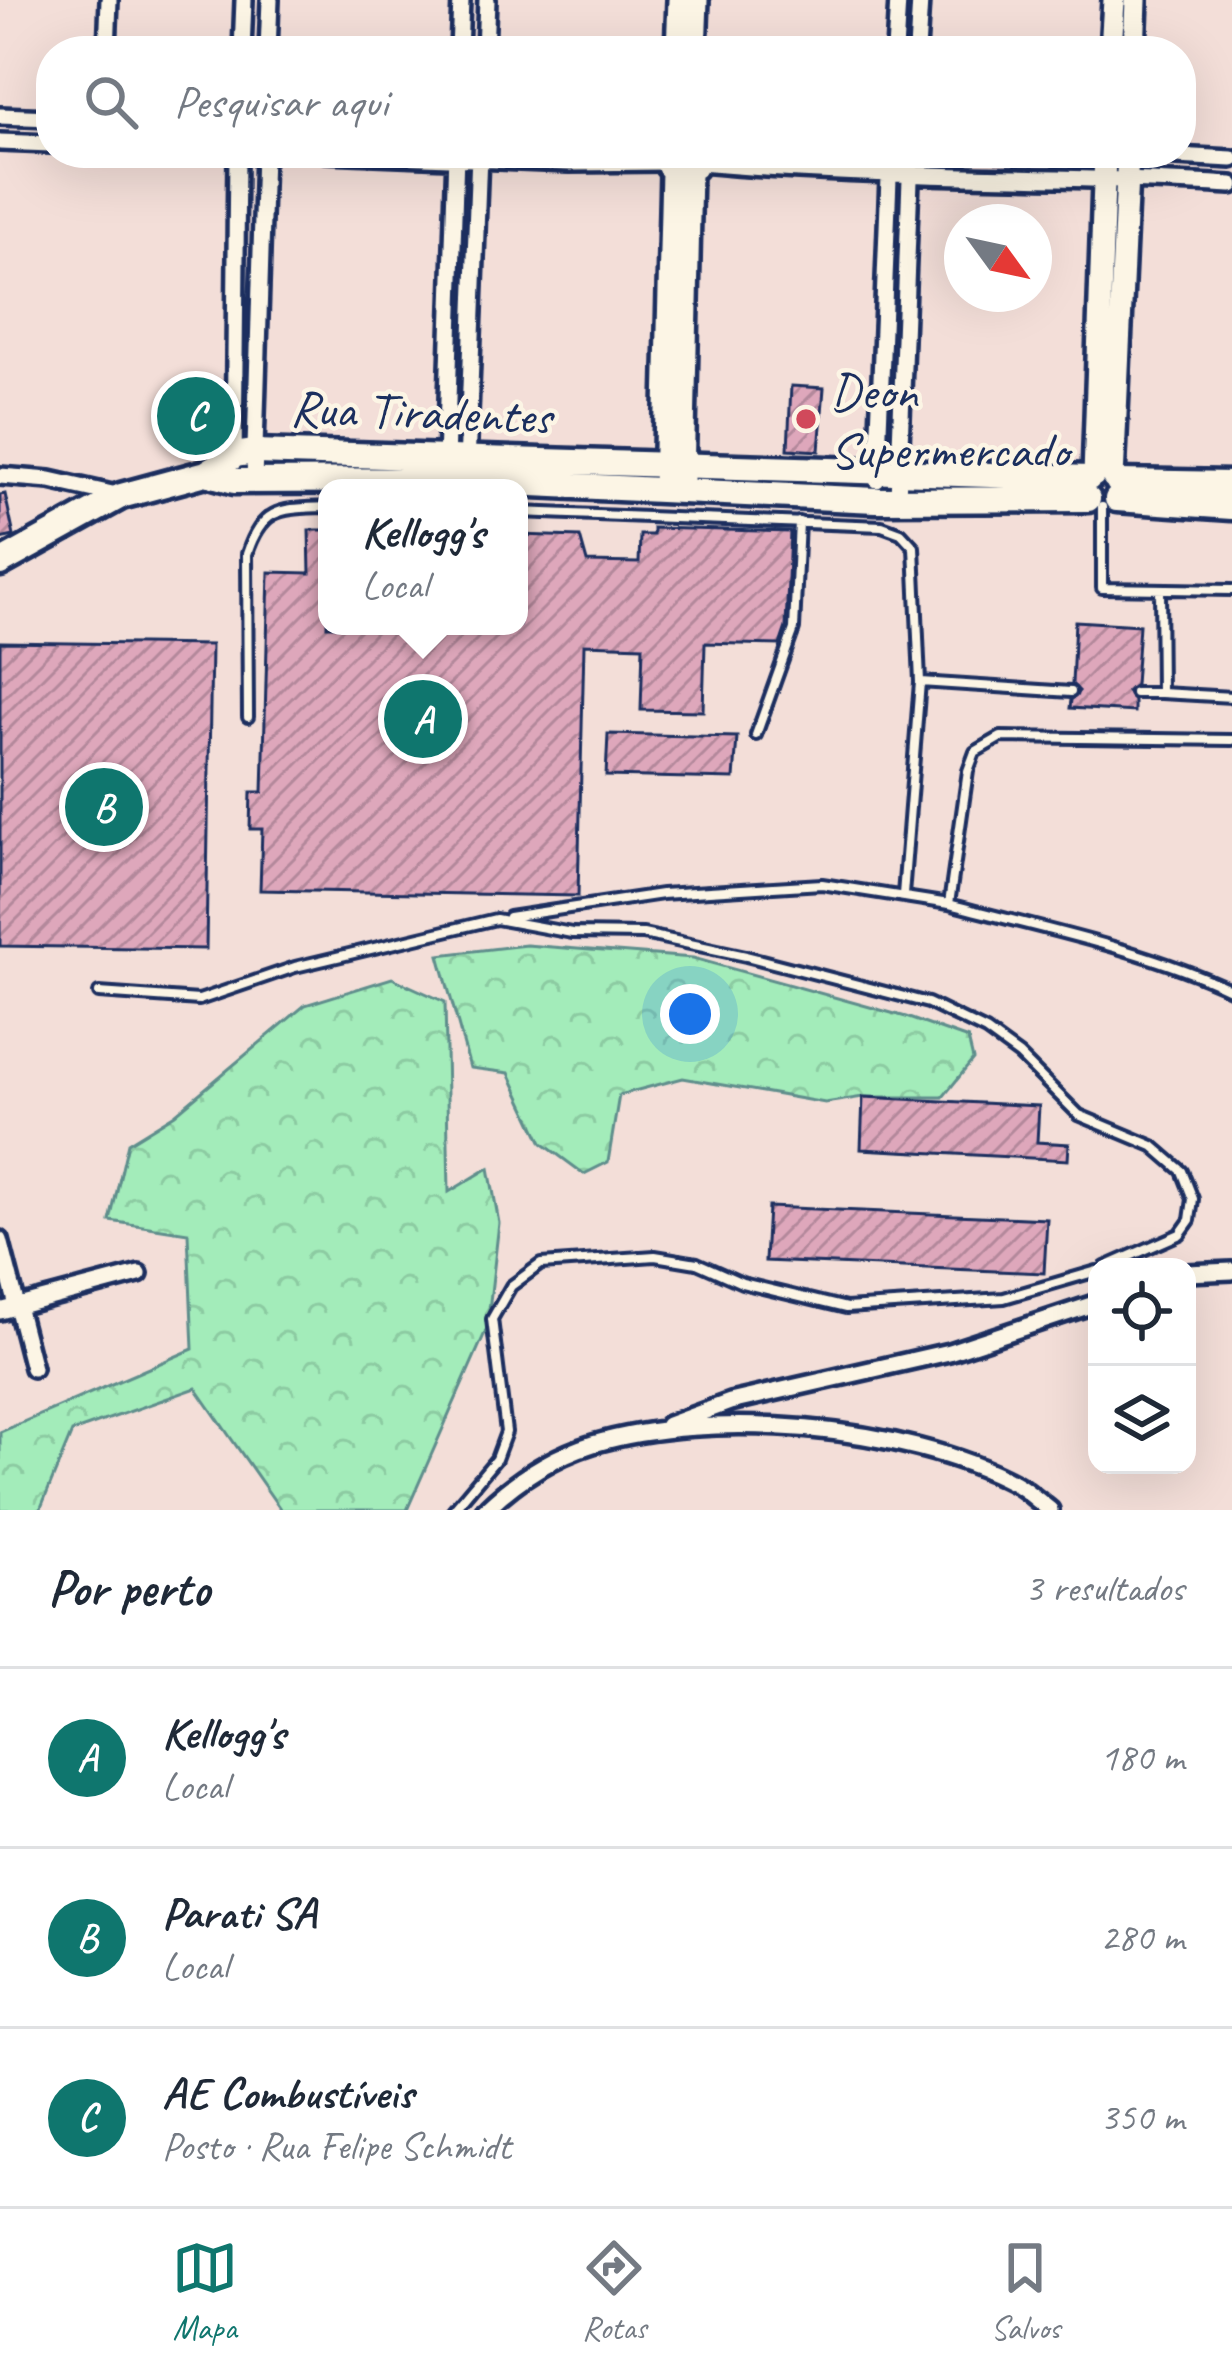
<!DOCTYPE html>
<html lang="pt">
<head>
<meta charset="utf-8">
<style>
	:root { --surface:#fff; --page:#f6f6f7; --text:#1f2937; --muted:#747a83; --line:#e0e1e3; --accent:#0f766e }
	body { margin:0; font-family:Caveat,sans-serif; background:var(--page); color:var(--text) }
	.controls { position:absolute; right:36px; bottom:36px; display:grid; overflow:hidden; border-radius:24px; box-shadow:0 12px 48px #0002 }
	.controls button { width:108px; height:108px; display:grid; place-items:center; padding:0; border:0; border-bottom:3px solid var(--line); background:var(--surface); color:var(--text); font:60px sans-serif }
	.compass { position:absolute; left:944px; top:204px; width:108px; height:108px; border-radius:50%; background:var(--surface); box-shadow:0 12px 48px #0002; rotate:123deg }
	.you { position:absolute; left:690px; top:1014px; width:42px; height:42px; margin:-30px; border:9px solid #fff; border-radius:50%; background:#1a73e8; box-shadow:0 0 0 18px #1a73e833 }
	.badge { display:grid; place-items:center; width:78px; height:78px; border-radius:50%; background:var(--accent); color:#fff; font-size:39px; font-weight:700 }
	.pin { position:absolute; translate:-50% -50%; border:6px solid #fff; box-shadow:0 3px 12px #0006 }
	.popup { position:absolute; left:318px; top:479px; width:210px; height:156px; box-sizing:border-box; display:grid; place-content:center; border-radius:24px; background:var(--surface); filter:drop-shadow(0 3px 9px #0005); font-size:39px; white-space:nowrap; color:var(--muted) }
	.popup b { font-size:45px; color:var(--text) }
	.popup::after { content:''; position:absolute; left:50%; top:100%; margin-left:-24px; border:24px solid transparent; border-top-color:var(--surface) }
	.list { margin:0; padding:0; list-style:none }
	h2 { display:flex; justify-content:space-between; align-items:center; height:156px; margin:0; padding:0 48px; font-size:51px }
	h2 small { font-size:39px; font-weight:400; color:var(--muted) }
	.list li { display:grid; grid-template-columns:78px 1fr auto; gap:36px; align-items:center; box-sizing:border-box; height:180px; padding:0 48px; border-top:3px solid var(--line) }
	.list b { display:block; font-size:45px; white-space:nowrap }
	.list p { margin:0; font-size:39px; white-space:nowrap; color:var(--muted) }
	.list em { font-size:39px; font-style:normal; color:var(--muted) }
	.icon { flex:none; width:66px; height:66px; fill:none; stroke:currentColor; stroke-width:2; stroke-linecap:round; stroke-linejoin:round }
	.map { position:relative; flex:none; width:1232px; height:1510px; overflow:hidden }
	.search { position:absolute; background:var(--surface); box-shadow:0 12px 48px #0002; left:36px; right:36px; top:36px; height:132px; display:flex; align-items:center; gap:30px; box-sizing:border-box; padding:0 42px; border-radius:48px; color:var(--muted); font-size:45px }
	.sheet { height:696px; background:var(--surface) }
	nav { display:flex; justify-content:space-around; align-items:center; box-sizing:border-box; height:168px; border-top:3px solid var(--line); background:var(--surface); font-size:33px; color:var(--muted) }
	nav a { display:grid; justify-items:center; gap:6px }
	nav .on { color:var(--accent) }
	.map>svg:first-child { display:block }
</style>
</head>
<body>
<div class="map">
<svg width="1232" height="1510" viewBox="0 0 1232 1510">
	<defs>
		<pattern id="forest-crowns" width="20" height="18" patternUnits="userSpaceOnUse" patternTransform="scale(3)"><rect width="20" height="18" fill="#a3ecba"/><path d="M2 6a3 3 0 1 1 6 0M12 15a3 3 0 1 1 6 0" fill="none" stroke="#8ccba2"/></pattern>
		<pattern id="building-hatch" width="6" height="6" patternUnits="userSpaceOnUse" patternTransform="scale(3)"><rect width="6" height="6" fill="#dea7bb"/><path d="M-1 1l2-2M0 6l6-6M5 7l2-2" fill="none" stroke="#b3889b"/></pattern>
	</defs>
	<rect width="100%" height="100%" fill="#f3ded8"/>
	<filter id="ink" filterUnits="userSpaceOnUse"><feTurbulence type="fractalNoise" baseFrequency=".00833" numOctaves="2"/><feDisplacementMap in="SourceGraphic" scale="24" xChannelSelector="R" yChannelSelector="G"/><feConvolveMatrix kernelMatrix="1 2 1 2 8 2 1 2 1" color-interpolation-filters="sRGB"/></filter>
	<g filter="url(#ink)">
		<path fill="url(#forest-crowns)" stroke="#5f8e8c" stroke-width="3" d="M 526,945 L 693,958 L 906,1017 L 968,1039 L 973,1060 L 943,1097 L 863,1097 L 825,1103 L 683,1078 L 619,1095 L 608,1162 L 584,1174 L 542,1143 L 509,1073 L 470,1068 L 439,955 Z
			M 392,978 L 445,1002 L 449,1192 L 489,1168 L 499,1223 L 487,1328 L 407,1510 L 281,1510 L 196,1388 L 72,1432 L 40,1510 L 0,1510 L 0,1432 L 193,1349 L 188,1233 L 110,1221 L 128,1143 L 175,1114 L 305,1005 Z"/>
		<path fill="url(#building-hatch)" stroke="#1b2f5e" stroke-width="3" d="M 791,386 L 824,388 L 819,451 L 788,449 Z
			M 5,494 L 14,536 L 0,539 L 0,495 Z
			M 653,528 L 790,532 L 786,627 L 780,645 L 705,643 L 703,711 L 641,710 L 643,646 L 584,644 L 578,896 L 260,890 L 262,829 L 250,829 L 251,792 L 263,792 L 269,572 L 310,573 L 309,530 L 327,530 L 327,626 L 519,626 L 519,535 L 580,537 L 587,562 L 639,563 L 640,535 L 653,535 Z
			M 1075,621 L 1139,625 L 1135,685 L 1127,692 L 1134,701 L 1134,712 L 1070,708 L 1071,700 L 1079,691 L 1072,684 Z
			M 0,642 L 211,645 L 206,949 L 0,946 Z
			M 608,734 L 737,737 L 734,779 L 606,776 Z
			M 863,1097 L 1039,1106 L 1037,1142 L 1069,1144 L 1068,1160 L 861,1149 Z
			M 768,1207 L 1047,1219 L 1044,1273 L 765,1261 Z"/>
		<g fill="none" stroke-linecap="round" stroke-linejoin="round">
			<defs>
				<path id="lane" d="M 1102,507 L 1102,588 L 1232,590
					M 519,512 L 882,526 L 901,533 L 914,547 L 920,682 L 903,895
					M 1160,589 L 1161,693 L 1232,697
					M 920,682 L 1071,692
					M 1135,693 L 1161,693
					M 248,717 L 247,554 C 263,506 281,509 327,507
					M 756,735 L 794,629 L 799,522
					M 1232,740 L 1001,737 L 975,752 L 968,771 L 949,904 C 1043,929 1144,949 1232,990
					M 509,917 L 662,894 L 822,884 L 949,904
					M 99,993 L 199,1000 L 295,967 L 496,919 L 572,933 L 643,934 L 746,956 L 928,1003 L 986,1031 L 1019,1055 L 1079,1115 L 1153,1146 L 1182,1171 L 1193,1199 L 1190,1220 L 1180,1234 L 1105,1267
					M 453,1510 L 496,1459 L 506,1432 L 492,1319 L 511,1286 L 541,1264 L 655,1256 L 697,1263 L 742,1283 L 846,1308 L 1004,1298 L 1097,1271"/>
				<path id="street" d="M 107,51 L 109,0
					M 242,51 L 244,0
					M 268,51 L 270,0
					M 459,51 L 461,0
					M 485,51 L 487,0
					M 895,51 L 898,0
					M 917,51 L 920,0
					M 0,116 L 51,118
					M 0,142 L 51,144
					M 326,153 L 569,163 L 664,162
					M 1121,153 L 1232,159
					M 699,163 C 876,179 1054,174 1232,185
					M 234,462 L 237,153
					M 446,462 L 456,153
					M 467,466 L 479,154
					M 0,476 L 50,480 L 121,496
					M 877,480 L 890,153
					M 254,481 L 264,153
					M 898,499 L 911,153
					M 0,1240 L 33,1368
					M 1187,1273 L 1232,1271
					M 0,1311 L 139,1274
					M 668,1425 L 730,1402 L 949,1352 L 1097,1303
					M 485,1510 C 516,1480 551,1457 593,1444 C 710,1409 905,1425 1014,1483 C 1027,1490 1038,1501 1050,1510"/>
				<path id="secondary" d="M 677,51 L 679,0
					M 695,51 L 697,0
					M 1111,51 L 1114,0
					M 1134,51 L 1136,0
					M 663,153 L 668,167 L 684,173 L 695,168 L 701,153
					M 1094,476 L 1105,153
					M 1113,478 L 1128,153
					M 683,479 L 690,171
					M 664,490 L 672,171"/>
				<path id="primary" d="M 206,473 L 234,481 L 446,480 L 876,500 L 1088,499
					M 1118,482 L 1232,484
					M 1117,499 L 1232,507
					M 0,563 L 121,496 L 206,473 L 234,455 L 255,452 L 1089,478"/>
			</defs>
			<use href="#lane" stroke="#1b2f5e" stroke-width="16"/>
			<use href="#street" stroke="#1b2f5e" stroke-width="24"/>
			<use href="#secondary" stroke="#1b2f5e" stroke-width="30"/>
			<use href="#primary" stroke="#1b2f5e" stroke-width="33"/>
			<use href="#lane" stroke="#fcf5e5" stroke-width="8"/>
			<use href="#street" stroke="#fcf5e5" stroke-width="15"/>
			<use href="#secondary" stroke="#fcf5e5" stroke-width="21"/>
			<use href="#primary" stroke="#fcf5e5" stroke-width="24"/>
		</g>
	</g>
	<circle fill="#d1495b" stroke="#fcf5e5" stroke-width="4.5" cx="806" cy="419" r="12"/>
	<g text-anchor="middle" stroke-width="9" stroke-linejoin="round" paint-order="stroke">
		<g font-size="51" fill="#1b2f5e" stroke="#fcf5e5" text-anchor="start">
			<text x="830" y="408">Deon<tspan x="830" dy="59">Supermercado</tspan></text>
		</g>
		<g font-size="51" fill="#1b2f5e" stroke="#fcf5e5">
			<text transform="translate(421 411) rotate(2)" y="18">Rua Tiradentes</text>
		</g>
	</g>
</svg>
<div class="controls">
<button><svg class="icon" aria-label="locate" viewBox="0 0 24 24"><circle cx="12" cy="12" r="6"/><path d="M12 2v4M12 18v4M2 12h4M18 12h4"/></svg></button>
<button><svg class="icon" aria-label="layers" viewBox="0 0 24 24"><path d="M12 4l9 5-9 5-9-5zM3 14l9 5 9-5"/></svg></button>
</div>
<svg class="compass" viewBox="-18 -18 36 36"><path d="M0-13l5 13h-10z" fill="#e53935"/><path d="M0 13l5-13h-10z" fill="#747a83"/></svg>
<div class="you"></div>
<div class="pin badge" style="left:423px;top:719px">A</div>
<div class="popup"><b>Kellogg's</b>Local</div>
<div class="pin badge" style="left:104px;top:807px">B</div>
<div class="pin badge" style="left:196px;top:416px">C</div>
<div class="search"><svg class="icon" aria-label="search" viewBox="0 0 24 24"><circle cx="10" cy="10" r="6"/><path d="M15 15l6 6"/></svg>Pesquisar aqui</div>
</div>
<section class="sheet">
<h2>Por perto<small>3 resultados</small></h2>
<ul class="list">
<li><span class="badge">A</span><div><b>Kellogg's</b><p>Local</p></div><em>180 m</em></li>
<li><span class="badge">B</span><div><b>Parati SA</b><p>Local</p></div><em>280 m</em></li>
<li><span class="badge">C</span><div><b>AE Combustíveis</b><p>Posto · Rua Felipe Schmidt</p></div><em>350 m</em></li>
</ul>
</section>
<nav>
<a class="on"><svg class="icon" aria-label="map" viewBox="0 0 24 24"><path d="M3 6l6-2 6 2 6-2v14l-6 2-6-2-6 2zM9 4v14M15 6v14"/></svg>Mapa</a>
<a><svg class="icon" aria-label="directions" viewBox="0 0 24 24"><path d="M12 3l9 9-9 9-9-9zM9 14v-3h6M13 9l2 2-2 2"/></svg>Rotas</a>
<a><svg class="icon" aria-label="saved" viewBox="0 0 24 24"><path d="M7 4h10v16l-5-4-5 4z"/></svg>Salvos</a>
</nav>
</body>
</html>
